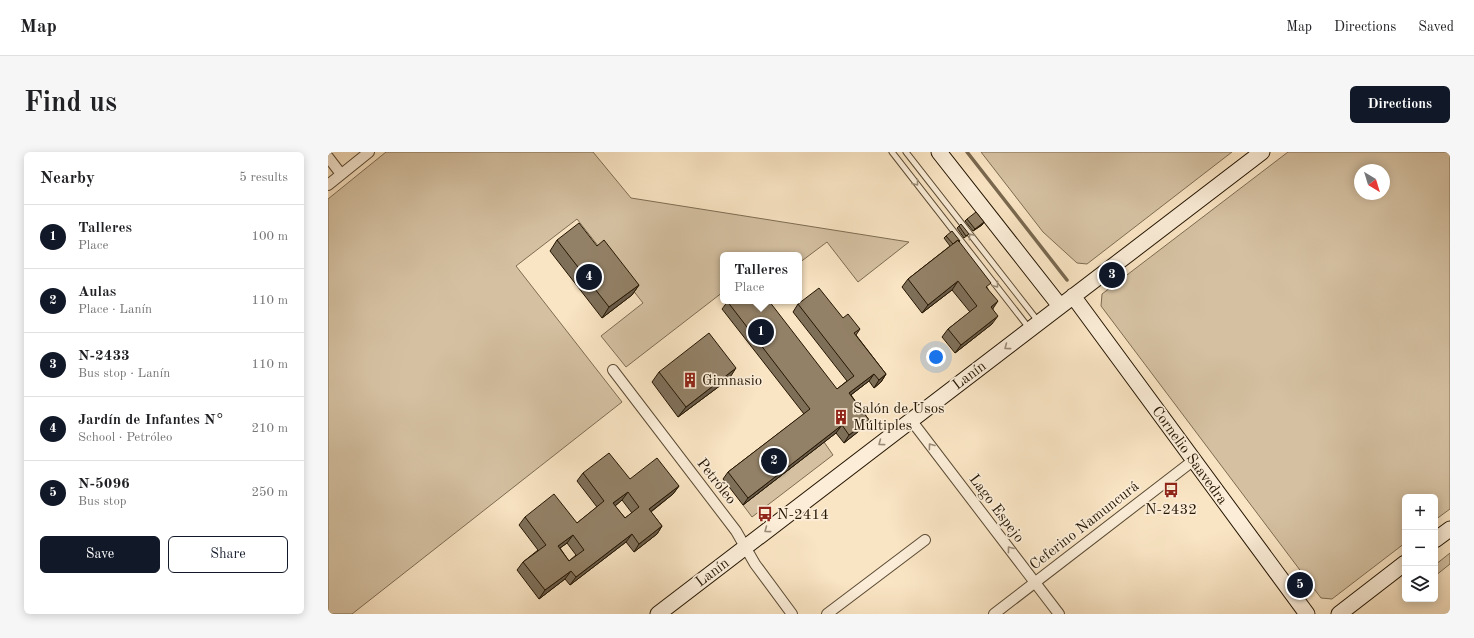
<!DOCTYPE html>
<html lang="en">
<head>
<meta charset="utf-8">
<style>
	:root { --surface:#fff; --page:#f6f6f6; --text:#202124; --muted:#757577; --line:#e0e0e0; --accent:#111827 }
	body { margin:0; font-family:"Old Standard TT",serif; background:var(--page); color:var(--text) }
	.controls { position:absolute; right:12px; bottom:12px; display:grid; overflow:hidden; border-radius:6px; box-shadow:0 2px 10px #0003 }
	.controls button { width:36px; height:36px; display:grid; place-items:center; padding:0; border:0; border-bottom:1px solid var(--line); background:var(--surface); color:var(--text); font:20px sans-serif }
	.compass { position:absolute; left:1026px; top:12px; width:36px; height:36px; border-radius:50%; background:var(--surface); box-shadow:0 2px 10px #0003; rotate:142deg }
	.you { position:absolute; left:608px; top:205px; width:14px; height:14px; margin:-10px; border:3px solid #fff; border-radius:50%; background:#1a73e8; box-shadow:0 0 0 6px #1a73e833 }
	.badge { display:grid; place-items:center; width:26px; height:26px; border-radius:50%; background:var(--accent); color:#fff; font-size:13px; font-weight:700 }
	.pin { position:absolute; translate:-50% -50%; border:2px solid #fff; box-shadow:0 1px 4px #0006 }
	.popup { position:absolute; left:392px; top:100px; width:82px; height:52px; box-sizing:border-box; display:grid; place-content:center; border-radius:6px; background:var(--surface); filter:drop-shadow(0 1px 3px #0005); font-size:13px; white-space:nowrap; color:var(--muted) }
	.popup b { font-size:15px; color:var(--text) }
	.popup::after { content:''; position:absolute; left:50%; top:100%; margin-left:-8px; border:8px solid transparent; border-top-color:var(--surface) }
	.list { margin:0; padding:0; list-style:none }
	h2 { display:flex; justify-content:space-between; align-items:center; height:52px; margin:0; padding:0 16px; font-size:17px }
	h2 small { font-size:13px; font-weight:400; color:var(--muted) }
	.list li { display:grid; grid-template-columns:26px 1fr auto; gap:12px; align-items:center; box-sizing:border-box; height:64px; padding:0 16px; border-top:1px solid var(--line) }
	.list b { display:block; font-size:15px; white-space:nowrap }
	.list p { margin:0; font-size:13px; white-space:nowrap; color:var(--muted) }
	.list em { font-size:13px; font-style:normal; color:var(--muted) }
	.actions { display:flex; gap:8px; padding:12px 16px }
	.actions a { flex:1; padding:9px 0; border:1px solid var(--accent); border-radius:6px; text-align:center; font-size:14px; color:var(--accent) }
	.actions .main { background:var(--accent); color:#fff }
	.icon { flex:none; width:22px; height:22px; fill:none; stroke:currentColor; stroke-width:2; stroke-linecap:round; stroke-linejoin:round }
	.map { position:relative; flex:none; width:1122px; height:462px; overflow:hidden; border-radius:6px }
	header { display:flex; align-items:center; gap:24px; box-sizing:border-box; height:56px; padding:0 20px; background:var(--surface); border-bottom:1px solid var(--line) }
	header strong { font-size:19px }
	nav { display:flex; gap:22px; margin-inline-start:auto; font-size:14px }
	.intro { display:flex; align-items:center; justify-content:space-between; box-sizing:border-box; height:96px; padding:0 24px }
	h1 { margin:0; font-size:28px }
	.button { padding:10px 18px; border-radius:6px; background:var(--accent); color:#fff; font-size:14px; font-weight:700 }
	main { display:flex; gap:24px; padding:0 24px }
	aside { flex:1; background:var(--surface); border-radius:6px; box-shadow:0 2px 10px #0003 }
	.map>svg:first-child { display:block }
</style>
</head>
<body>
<header>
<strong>Map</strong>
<nav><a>Map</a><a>Directions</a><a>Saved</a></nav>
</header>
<div class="intro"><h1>Find us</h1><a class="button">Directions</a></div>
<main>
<aside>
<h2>Nearby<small>5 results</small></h2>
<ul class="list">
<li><span class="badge">1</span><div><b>Talleres</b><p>Place</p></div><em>100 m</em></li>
<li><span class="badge">2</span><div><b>Aulas</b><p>Place · Lanín</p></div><em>110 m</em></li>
<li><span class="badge">3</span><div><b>N-2433</b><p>Bus stop · Lanín</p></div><em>110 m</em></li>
<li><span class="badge">4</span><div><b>Jardín de Infantes N°</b><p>School · Petróleo</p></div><em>210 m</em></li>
<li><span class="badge">5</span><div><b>N-5096</b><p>Bus stop</p></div><em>250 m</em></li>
</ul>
<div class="actions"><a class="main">Save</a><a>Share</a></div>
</aside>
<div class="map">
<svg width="1122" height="462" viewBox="0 0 1122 462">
	<rect width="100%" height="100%" fill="#f9e4c3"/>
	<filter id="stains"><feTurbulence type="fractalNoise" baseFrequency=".005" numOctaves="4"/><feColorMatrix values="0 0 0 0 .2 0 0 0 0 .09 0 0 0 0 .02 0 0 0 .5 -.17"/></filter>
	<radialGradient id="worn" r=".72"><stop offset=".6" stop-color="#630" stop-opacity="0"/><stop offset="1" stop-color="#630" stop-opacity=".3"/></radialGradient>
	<path fill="#d5c1a2" stroke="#7d6c52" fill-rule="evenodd" d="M 58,0 L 265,0 L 303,46 L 581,90 L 530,130 L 499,90 L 471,111 L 471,103 L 395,103 L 395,140 L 298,215 L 273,184 L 315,151 L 249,67 L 188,114 L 294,250 L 24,462 L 0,462 L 0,47 Z
		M 653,0 L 904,0 L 759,112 L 749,111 L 715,80 Z
		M 960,0 L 1122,0 L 1122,357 L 1107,368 L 1107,345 L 1077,345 L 1077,391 L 1004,447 L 993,446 L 773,154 L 774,142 ZM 1032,18 L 1056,18 L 1056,42 L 1032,42 Z
		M 496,290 L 505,303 L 424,365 L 415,353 Z
		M 1122,401 L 1122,412 L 1107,424 L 1107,413 Z"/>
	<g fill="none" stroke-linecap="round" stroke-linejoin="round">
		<path stroke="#79684f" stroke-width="3.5" d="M 639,0 L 739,128"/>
		<defs>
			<path id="lane" d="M 564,0 L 701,176
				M 578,0 L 710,169"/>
			<path id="street" d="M 0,5 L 13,22
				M 0,33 L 41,0
				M 285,218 L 408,379 L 427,412 L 464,462
				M 583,268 L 731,462
				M 499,462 L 597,388
				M 666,462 L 866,308"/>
			<path id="secondary" d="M 611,0 L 732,154
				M 745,144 L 979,462
				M 1107,388 L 1122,377
				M 330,462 L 934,0
				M 1011,462 L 1077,411"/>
		</defs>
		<use href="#lane" stroke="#5a4a33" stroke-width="7"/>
		<use href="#street" stroke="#5a4a33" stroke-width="12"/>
		<use href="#secondary" stroke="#251603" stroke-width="17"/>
		<use href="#lane" stroke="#fbedd8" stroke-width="5"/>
		<use href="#street" stroke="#fbedd8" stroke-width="10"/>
		<use href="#secondary" stroke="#fbedd8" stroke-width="15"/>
	</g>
	<path fill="#7e6f59" stroke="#251603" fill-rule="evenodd" d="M 639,67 L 656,70 L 654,73 L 645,79 L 637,69 Z
		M 631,74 L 641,82 L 636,86 L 629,76 Z
		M 618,84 L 631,90 L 660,137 L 665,157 L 664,172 L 627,201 L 614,185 L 620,177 L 642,160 L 624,138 L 594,161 L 574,135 L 580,127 L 622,94 L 616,86 Z
		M 229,88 L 269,94 L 311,133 L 304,143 L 274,166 L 222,99 Z
		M 400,149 L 509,237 L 519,229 L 465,160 L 470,152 L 532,177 L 528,183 L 558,222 L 553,230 L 546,236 L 541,229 L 523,243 L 541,268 L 536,275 L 516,291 L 508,281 L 415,353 L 395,327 L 400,320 L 476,262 L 394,157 Z
		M 331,220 L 401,227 L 350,265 L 324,230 Z
		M 255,321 L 351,334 L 345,342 L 323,360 L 334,374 L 329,382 L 306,400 L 298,390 L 242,433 L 237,427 L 211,447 L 189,418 L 195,410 L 210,398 L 191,373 L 197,365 L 249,371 L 269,355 L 249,329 ZM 294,348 L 304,361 L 297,366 L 287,354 ZM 239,391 L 248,403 L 241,409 L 232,396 Z"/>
	<path fill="#675a48" stroke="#251603" d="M 656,70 L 654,73 L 645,79 L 647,77 Z
		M 630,129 L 624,138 L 594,161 L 600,153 Z
		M 311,133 L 304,143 L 274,166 L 281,155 Z
		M 670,149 L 664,158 L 663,155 Z
		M 670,164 L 664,172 L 627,201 L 633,193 Z
		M 408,216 L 401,227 L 350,265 L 358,255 Z
		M 546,222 L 541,229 L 516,248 L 521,241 Z
		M 558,222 L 553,230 L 546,236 L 551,228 Z
		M 541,268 L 536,275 L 516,291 L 521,283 Z
		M 514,273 L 508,281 L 415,353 L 420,346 Z
		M 351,334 L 345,342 L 316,365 L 321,357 Z
		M 300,340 L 294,348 L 280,360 L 285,351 Z
		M 334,374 L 329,382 L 306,400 L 311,392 Z
		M 304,382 L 298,390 L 242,433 L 248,425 Z
		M 245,383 L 239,391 L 224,402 L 230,394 Z
		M 243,419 L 237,427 L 211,447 L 217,438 Z"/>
	<path fill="#938167" stroke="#251603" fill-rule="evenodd" d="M 648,60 L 656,70 L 647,77 L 639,67 Z
		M 251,71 L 269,94 L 276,88 L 311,133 L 281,155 L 229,88 Z
		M 633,72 L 641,82 L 638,84 L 631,74 Z
		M 624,79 L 632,89 L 631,90 L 630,88 L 625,92 L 618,84 Z
		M 630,88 L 663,131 L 658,135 L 670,149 L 663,155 L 670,164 L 633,193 L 620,177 L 649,154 L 630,129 L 600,153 L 580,127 Z
		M 491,136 L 515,166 L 520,162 L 532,177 L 526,181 L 558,222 L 551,228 L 546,222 L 521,241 L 541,268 L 521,283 L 514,273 L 420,346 L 400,320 L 482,257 L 399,149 L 441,149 L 509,237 L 526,224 L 470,152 Z
		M 381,181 L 408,216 L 358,255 L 331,220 Z
		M 281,301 L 302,327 L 329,306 L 351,334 L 321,357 L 334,374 L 311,392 L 304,382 L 248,425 L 243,419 L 217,438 L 195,410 L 218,393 L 197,365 L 226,342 L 249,371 L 276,349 L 255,321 ZM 300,340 L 311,355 L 297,366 L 285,351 ZM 245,383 L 256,398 L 241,409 L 230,394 Z"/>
	<defs><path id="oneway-chevron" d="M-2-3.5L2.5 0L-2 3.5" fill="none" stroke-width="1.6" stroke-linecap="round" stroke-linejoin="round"/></defs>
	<g stroke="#9b8c78">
		<use href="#oneway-chevron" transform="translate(588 31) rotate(52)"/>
		<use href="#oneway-chevron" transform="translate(643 84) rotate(-128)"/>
		<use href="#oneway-chevron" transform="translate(668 133) rotate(52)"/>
		<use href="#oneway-chevron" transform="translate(679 195) rotate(143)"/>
		<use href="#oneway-chevron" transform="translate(553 291) rotate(143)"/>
		<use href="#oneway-chevron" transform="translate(603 294) rotate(-127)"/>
		<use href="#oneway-chevron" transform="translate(439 378) rotate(143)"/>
		<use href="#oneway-chevron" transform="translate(682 397) rotate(-127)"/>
	</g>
	<defs>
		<symbol id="building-bare" viewBox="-9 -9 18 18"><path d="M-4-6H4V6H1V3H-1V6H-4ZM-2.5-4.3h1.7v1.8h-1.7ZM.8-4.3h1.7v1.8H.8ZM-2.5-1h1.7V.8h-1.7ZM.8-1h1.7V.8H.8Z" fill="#8f2418" stroke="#fbedd8" stroke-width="2.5" paint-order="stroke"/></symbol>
		<symbol id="bus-bare" viewBox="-9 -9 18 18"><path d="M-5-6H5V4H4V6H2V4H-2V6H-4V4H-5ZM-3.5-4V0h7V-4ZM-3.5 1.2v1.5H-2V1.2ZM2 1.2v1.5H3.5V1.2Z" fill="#8f2418" stroke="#fbedd8" stroke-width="2.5" paint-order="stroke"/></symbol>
	</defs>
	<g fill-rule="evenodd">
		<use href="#building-bare" x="351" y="217" width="22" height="22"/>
		<use href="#building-bare" x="502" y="254" width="22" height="22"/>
		<use href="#bus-bare" x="832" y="327" width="22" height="22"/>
		<use href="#bus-bare" x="426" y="351" width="22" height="22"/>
	</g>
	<g text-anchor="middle" stroke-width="3.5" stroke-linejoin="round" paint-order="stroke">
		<g font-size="15" fill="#251603" stroke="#fbedd8">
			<text transform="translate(641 223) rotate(-37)" y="5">Lanín</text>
			<text transform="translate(862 303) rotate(54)" y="5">Cornelio Saavedra</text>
			<text transform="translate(389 329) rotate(52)" y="5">Petróleo</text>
			<text transform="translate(669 356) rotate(53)" y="5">Lago Espejo</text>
			<text transform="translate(756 373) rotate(-38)" y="5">Ceferino Namuncurá</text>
			<text transform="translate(384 420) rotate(-37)" y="5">Lanín</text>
		</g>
		<g font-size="15" fill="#251603" stroke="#fbedd8" text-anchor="start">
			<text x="374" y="233">Gimnasio</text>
			<text x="525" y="261">Salón de Usos<tspan x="525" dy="17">Múltiples</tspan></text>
			<text x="843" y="362" text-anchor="middle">N-2432</text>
			<text x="449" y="367">N-2414</text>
		</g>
	</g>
	<rect width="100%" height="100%" filter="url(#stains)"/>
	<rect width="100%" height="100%" fill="url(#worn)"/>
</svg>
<div class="controls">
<button>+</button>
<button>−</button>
<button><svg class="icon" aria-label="layers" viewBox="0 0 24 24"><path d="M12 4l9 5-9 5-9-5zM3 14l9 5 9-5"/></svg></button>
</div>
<svg class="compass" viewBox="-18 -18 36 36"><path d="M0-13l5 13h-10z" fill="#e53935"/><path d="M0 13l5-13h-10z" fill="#757577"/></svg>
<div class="you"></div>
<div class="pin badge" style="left:433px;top:180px">1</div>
<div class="popup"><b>Talleres</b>Place</div>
<div class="pin badge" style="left:446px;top:309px">2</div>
<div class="pin badge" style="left:784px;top:123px">3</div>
<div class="pin badge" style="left:261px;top:125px">4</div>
<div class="pin badge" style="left:972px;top:433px">5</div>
</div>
</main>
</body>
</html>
